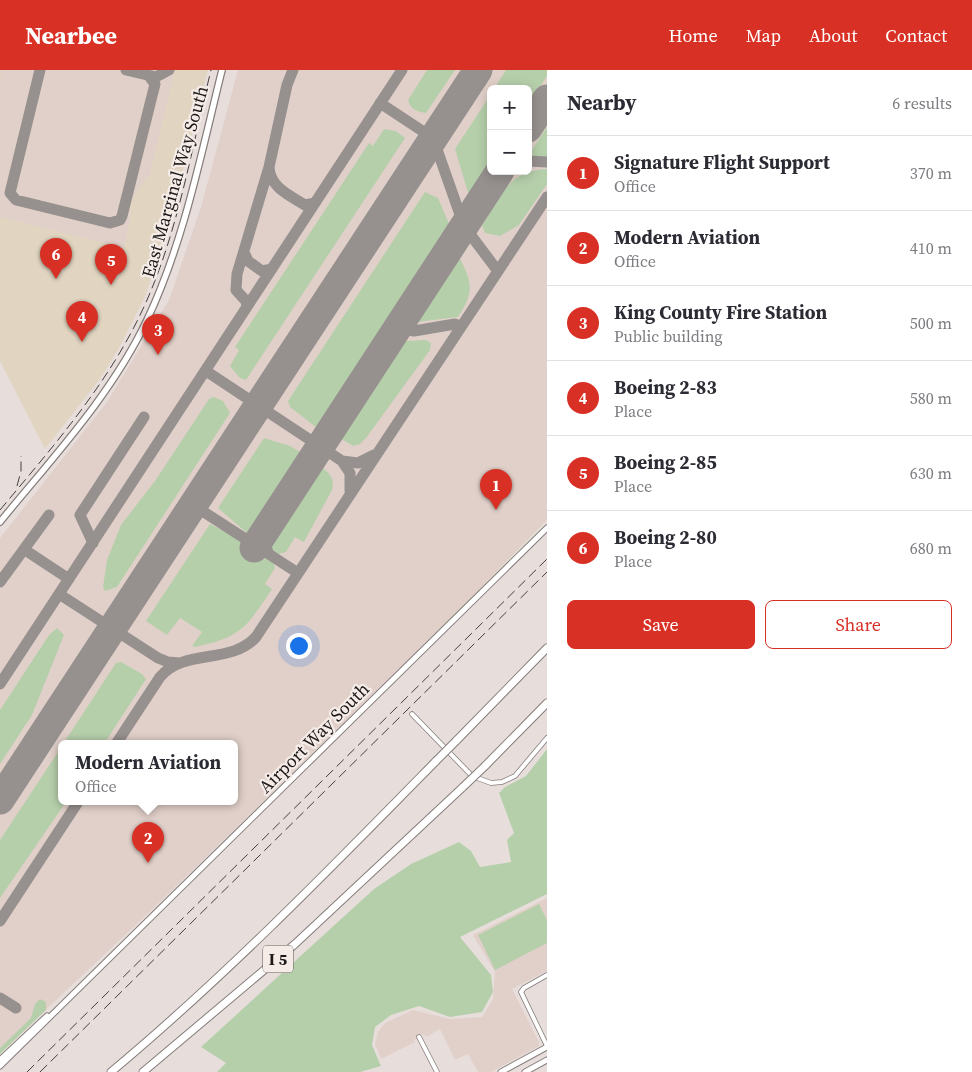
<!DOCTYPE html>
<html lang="en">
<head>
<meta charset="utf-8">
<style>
	:root { --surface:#fff; --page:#f2f2f3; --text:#2b2b33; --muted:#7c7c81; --line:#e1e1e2; --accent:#d93025 }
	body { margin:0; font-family:"Source Serif 4",serif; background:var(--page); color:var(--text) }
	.controls { position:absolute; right:15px; top:15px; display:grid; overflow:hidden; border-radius:8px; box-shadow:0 2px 12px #0003 }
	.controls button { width:45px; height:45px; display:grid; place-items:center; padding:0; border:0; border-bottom:1px solid var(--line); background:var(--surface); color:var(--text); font:25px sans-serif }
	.you { position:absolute; left:298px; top:575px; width:18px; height:18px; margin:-12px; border:4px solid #fff; border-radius:50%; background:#1a73e8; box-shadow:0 0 0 8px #1a73e833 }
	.badge { display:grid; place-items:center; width:32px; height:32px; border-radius:50%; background:var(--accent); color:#fff; font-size:16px; font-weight:700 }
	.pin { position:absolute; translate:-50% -41px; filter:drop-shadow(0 1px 2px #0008) }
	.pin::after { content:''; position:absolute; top:26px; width:18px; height:15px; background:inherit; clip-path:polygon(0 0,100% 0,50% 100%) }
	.popup { position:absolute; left:58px; top:670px; width:180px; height:65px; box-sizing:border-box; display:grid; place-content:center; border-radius:8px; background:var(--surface); filter:drop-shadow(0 1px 4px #0005); font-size:16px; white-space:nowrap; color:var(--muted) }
	.popup b { font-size:19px; color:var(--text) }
	.popup::after { content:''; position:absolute; left:50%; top:100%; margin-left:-10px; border:10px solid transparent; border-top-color:var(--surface) }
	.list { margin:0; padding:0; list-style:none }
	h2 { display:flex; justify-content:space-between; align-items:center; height:65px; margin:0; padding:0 20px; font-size:21px }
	h2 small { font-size:16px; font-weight:400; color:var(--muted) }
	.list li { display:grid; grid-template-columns:32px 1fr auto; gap:15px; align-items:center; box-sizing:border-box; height:75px; padding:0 20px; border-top:1px solid var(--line) }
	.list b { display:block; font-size:19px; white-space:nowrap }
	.list p { margin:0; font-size:16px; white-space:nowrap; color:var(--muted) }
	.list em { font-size:16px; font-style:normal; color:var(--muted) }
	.actions { display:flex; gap:10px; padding:15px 20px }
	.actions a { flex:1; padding:11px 0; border:1px solid var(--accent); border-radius:8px; text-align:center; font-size:18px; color:var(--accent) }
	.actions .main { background:var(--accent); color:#fff }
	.map { position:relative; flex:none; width:547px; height:1002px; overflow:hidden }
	header { display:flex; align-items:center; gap:30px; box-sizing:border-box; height:70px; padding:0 25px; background:var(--accent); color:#fff }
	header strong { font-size:24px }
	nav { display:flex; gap:28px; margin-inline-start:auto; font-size:18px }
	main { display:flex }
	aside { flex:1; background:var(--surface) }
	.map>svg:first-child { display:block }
</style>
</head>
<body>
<header>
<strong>Nearbee</strong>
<nav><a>Home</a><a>Map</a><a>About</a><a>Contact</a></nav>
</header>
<main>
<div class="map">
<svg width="547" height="1002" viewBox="0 0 547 1002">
	<rect width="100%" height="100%" fill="#e7dedb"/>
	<path fill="#e1d5c1" d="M 0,0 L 208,0 L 169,156 L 145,227 L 118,280 L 100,309 L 45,379 L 0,291 Z"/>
	<path fill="#e1d0c9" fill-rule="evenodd" d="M 2,0 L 175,0 L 150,104 L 136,122 L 130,135 L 130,150 L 124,178 L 0,147 L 0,9 Z
		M 238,0 L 547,0 L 547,450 L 466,533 L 160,832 L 0,983 L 0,468 L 107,332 L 169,230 L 201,137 ZM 491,19 L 528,19 L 528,101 L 491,101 ZM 62,674 L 234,674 L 234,732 L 62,732 Z
		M 547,828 L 547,901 L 512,919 L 539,972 L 539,976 L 491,1002 L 478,1002 L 468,984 L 455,990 L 440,959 L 426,967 L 424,964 L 414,970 L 415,972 L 381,989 L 375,974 L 378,962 L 385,953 L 413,940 L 450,949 L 482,947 L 493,929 L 495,902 L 473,865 Z"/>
	<path fill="#b6cfab" d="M 427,0 L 455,0 L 426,43 C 417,42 410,39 408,30 Z
		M 506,0 L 547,0 L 547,6 L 528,35 L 528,19 L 494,19 Z
		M 491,24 L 491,93 L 469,126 L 455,79 Z
		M 547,57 L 547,89 L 533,87 L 530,83 Z
		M 384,59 L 396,61 L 405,68 L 246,310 L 240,308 L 230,296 L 239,280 L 235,277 L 369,73 L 373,76 Z
		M 547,99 L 547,114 L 519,155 L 500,166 L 485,163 L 482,156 C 501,126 507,101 547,99 Z
		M 425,122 L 438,128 L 450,156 L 317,358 L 290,337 L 288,331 Z
		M 459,187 C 473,213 474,223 458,247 L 416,252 Z
		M 426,270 L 431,273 L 430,280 L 366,368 L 360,374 L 353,376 L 340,368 L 403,271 Z
		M 214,327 L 223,331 L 230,343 L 117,517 L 105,521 L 103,517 L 107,490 L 121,455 L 155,411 L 209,329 Z
		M 264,368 L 290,376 L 302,383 L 247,463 L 218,438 Z
		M 320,396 C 330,404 335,407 332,420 L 304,472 L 295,467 L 286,482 L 278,484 L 268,477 L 270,472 Z
		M 210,454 L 243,471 L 241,474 L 271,492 L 273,491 L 275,498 L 265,514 L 272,519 C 246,558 242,567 195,577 L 192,576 L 202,562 L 180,548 L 167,565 L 146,551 Z
		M 57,558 L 64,565 L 32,645 L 0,694 L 0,640 L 49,565 Z
		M 121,592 L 142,604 L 146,609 L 104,674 L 63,674 L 116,593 Z
		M 62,676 L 62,732 L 66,732 L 0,828 L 0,770 Z
		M 547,679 L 547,824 L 460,867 L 491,905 L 493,922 L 482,942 L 450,947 L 419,936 L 391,945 L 375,957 L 372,975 L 381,996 L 360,1002 L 217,1002 L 226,993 L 201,977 L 374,819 L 411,794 L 459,772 L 471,781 L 480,797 L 511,792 L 507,770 L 514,763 L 499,723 L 505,717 L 526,706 Z
		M 539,834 L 547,850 L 547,873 L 495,900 L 478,865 Z
		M 40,929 L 46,932 L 46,940 L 0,984 L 0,978 L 31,948 L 35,934 Z"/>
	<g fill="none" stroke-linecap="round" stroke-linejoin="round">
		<path stroke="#96908e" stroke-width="11" d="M 40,0 L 10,123 L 16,130 L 110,153 L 120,150 L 122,146 L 155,14 L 149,6
			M 126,0 L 156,7 L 169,0
			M 380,33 L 433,68 L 464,156 L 497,200
			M 528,91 L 547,92
			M 269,98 C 271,118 289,125 305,135 L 315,133
			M 244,182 L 248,191 L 262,201 L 272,199
			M 247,236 L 246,231 L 236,220 L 237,204 L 269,97 L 287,15 L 293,0
			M 398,258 L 414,261 L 455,254 L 460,256
			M 206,301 L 342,391 L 358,393 L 374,385
			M 342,391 L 350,403 L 350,421
			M 193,435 L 298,503
			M 265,461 L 262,471 L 268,482
			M 93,473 L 80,445 L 144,347
			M 25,480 L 69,509
			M 0,512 L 49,445
			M 59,524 L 158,588 L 168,592 L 180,593
			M 0,614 L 402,0
			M 116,674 L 160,607 C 184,578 231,595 256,567 L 547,127
			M 0,851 L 78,732
			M 0,928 L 16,938"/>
		<path stroke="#96908e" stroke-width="29" d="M 528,58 L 547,29
			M 254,478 L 500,101
			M 0,730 L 478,0"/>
		<defs>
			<path id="minor" d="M 412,644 L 472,706 L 491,713 L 502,712 L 515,706 L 547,668
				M 547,905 L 524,918 L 521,922 L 547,976
				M 419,967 L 437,1002"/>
			<path id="secondary" d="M 0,990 L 47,946
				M 0,996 L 547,458
				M 501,1002 L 547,977
				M 525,1002 L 547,990"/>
			<path id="primary" d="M 0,452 C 52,388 111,326 147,250 C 184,172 201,84 222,0"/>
			<path id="motorway" d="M 456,671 L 547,578
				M 485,696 L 547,633
				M 111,1002 C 227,905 331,798 436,691
				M 143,1002 L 295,874 L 463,717"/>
		</defs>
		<use href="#minor" stroke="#857d7a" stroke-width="5.5"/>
		<use href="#secondary" stroke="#857d7a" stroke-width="7"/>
		<use href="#primary" stroke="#857d7a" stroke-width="8"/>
		<use href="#motorway" stroke="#857d7a" stroke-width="9"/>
		<use href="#minor" stroke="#fff" stroke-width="4"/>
		<use href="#secondary" stroke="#fff" stroke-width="5"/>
		<use href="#primary" stroke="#fff" stroke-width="5.5"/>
		<use href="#motorway" stroke="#fff" stroke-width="7"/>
		<path stroke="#454140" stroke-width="1" stroke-dasharray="10 5" stroke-linecap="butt" d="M 17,416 L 21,401 L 21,386
			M 0,440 C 55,374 112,310 147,230 C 179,157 192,77 211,0
			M 27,1002 L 547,489
			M 40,1002 L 547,502"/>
		<defs>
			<path id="motorway-bridge" d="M 436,691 L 456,671
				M 463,717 L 485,696"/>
		</defs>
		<use href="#motorway-bridge" stroke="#857d7a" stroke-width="9" stroke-linecap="butt"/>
		<use href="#motorway-bridge" stroke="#fff" stroke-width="7"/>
	</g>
	<g text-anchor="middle" stroke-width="4.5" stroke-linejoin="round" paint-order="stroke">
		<rect fill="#f5ece8" stroke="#5d5856" stroke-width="1" x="263" y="875.5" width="30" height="27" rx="4"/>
		<g font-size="16" font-weight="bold" fill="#1c1918">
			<text x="278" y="895">I 5</text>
		</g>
		<g font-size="18" fill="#1c1918" stroke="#f5ece8">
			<text transform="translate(175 112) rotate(-74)" y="6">East Marginal Way South</text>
			<text transform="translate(314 668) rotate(-45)" y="6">Airport Way South</text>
		</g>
	</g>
</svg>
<div class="controls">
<button>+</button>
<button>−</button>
</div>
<div class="you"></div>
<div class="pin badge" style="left:496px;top:440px">1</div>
<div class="pin badge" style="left:148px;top:793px">2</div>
<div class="popup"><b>Modern Aviation</b>Office</div>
<div class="pin badge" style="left:158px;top:285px">3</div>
<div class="pin badge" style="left:82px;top:272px">4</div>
<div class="pin badge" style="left:111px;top:215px">5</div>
<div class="pin badge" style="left:56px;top:209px">6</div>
</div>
<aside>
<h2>Nearby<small>6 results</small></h2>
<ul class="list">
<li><span class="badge">1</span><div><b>Signature Flight Support</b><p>Office</p></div><em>370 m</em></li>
<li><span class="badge">2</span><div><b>Modern Aviation</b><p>Office</p></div><em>410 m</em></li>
<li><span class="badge">3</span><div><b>King County Fire Station</b><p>Public building</p></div><em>500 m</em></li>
<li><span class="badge">4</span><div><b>Boeing 2-83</b><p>Place</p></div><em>580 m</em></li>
<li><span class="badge">5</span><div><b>Boeing 2-85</b><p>Place</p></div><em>630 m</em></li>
<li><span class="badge">6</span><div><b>Boeing 2-80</b><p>Place</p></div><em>680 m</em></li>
</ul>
<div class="actions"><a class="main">Save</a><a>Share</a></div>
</aside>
</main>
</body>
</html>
